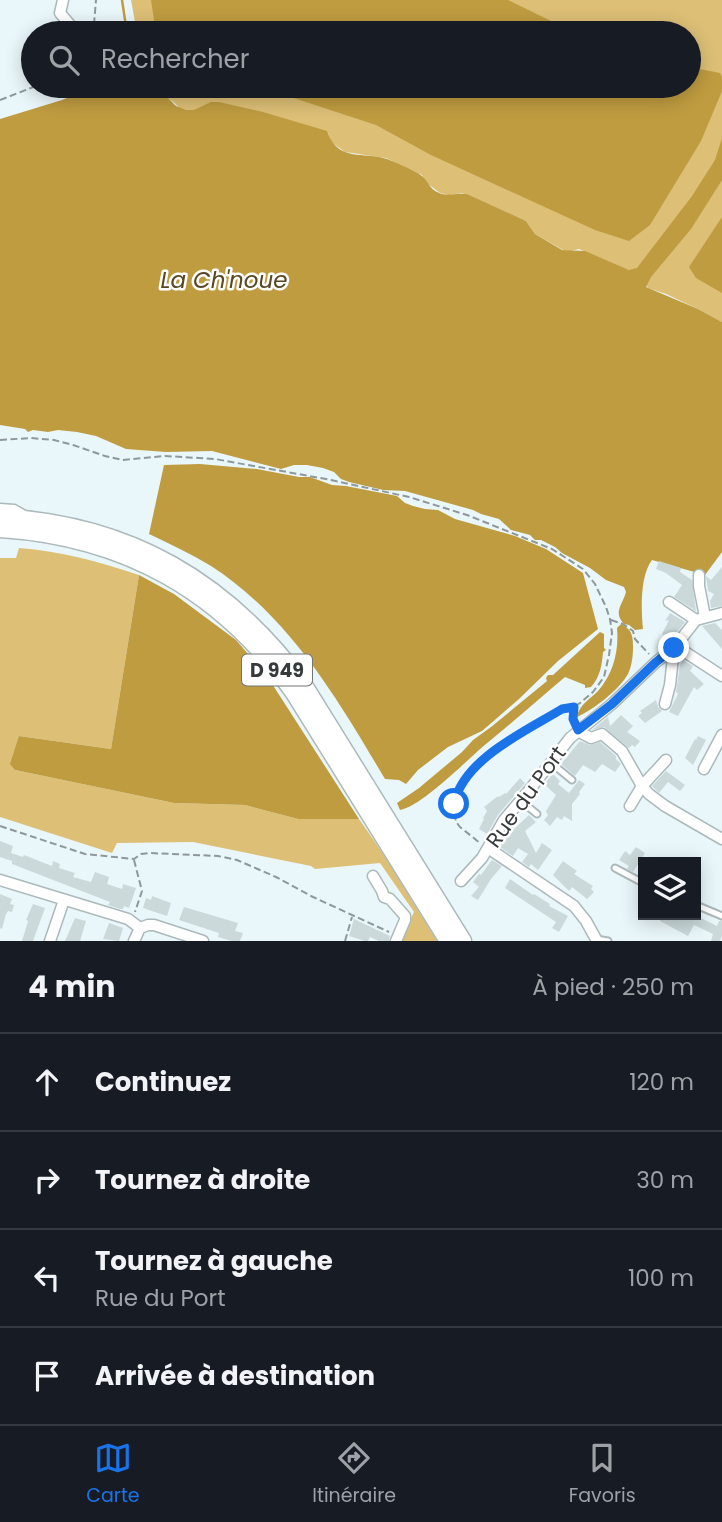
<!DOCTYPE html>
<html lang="fr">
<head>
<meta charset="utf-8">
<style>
	:root { --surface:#171b24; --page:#242831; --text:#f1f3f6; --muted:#9ea1a6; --line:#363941; --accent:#1a73e8 }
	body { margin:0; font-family:Poppins,sans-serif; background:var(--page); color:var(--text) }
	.controls { position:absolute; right:21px; bottom:21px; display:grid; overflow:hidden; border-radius:0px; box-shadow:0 4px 18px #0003 }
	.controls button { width:63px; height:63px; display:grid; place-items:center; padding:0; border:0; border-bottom:2px solid var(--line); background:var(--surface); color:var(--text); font:35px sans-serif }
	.stop { position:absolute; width:21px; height:21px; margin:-16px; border:5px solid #1a73e8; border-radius:50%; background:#fff }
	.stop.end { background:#1a73e8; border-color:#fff; box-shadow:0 2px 7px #0008 }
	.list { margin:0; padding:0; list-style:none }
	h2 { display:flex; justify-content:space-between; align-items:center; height:91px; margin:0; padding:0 28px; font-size:30px }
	h2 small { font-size:23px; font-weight:400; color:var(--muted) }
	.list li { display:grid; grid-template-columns:46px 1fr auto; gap:21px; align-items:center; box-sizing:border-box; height:98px; padding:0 28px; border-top:2px solid var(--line) }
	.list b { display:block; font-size:26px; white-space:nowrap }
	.list p { margin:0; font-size:23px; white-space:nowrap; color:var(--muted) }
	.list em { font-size:23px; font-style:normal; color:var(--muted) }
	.icon { flex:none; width:38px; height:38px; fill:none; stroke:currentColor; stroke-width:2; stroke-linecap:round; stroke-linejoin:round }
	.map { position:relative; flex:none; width:722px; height:941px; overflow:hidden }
	.search { position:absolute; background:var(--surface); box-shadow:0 4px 18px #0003; left:21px; right:21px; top:21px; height:77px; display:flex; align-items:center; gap:18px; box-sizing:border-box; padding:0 24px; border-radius:38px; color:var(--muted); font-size:26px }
	.sheet { height:483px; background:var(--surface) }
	nav { display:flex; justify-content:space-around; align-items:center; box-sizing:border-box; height:98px; border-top:2px solid var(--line); background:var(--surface); font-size:19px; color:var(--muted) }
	nav a { display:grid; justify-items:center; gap:4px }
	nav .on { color:var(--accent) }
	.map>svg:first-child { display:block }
</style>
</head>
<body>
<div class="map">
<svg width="722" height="941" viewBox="0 0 722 941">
	<rect width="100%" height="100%" fill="#eaf7fa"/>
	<path fill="#ddbf76" d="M 131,0 L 722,0 L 722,322 L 698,309 L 666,294 L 648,288 L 635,270 L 629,270 L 623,268 L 579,249 L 570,251 L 563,250 L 535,234 L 526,221 L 462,193 L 449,195 L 440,193 L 428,184 L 422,175 L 386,158 L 345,152 L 331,142 L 328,133 L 194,110 C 177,112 181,106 169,99 C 163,95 154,92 147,90 L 146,86 L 689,86 L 689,33 L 137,33 Z
		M 19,548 C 61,551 100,562 139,575 L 111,749 L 19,736 L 15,770 L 174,803 L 245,805 L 298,819 L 359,819 L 384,855 L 437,941 L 400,941 L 414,912 L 380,863 L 315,869 L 311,866 L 193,842 L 117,843 L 112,853 L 0,817 L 0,558 L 16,558 Z"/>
	<path fill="#bf9c40" d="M 151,0 L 508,0 L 551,21 L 580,33 L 156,33 Z
		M 689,67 L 720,73 L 722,77 L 722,91 L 701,141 L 650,225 L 629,241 L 595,230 L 431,155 L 376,125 L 257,86 L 689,86 Z
		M 96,86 L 146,86 L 147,90 L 168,98 L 176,106 L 186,110 L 194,110 L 211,102 L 219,102 L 263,112 L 327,131 C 338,163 363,151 387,159 C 393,161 418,172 422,176 C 430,183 429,190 442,194 C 451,196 460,192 469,195 L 526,221 L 535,234 L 562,250 L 585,251 L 629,270 L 637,268 L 692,196 L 715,160 L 722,138 L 722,180 L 691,229 L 651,277 L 646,287 L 698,309 L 722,322 L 722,552 L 705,575 L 652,560 C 640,576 641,609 643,629 L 635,630 L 629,625 L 624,624 C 613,612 622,606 626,592 L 624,587 L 606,580 L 590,568 L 562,553 L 555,547 L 541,540 L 535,540 L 530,535 L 511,530 L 499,519 L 481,514 L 473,510 L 405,491 L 383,490 L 349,482 L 341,479 L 334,472 L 323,468 L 307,465 L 294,465 L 281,469 L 212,451 L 166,452 L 126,449 L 96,436 L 77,432 L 58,430 L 48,432 L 33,430 L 28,432 L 25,429 L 0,425 L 0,119 L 62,100 Z
		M 722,217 L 722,293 L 696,278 L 689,267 Z
		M 200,464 L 257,469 L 299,477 L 310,477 L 332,485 L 346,486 L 397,496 L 405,503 L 413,506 L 425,509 L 438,510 L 455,519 L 515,536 L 546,549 L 583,573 L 598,629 L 558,661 L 519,699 L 482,731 L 448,747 L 418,770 L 406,784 L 399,780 L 385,779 C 338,700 290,617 211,566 C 191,554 170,544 149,534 L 164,465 Z
		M 139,575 L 174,594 L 236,640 L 267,676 L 359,819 L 298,819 L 245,805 L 174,803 L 15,770 L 10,764 L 19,736 L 111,749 Z
		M 621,624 C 632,629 633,636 633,647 C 633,655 632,666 628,674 C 619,690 593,710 577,717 C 579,705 590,699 598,691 C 614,673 619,650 617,628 Z
		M 600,632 L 604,634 L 604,648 L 606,650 L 603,652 C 602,665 600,677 591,687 L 585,688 L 585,685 L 565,677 C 539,699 513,722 486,744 C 468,759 421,807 400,810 L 397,803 L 419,788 L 462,752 L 473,740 L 491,727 L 547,681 L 546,678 L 548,675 L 553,675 Z"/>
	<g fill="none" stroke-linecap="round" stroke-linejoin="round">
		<path stroke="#bf9c40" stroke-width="2.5" d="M 122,0 L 127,33"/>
	</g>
	<path fill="#cbd9db" d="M 659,561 L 681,568 L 680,572 L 692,580 L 696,611 L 674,597 L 682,585 L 666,573 L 656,569 Z
		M 722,567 L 722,606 L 711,608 L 710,601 L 714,594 L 708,591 L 706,576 L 711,580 Z
		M 670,613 L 685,622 L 671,640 L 662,634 L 669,620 L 665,621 Z
		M 715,623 L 722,630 L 722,649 L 702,626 Z
		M 683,660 L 693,666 L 690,671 L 704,684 L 697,690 L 694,687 L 678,716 L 669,712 L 678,694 L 676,692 L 680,665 Z
		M 656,700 L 658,707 L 662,711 L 645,723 L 638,716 L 642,713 L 640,711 Z
		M 621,715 L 633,726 L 627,732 L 640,741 L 635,747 L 632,745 L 629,748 L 604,727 L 592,730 L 608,717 L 610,726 Z
		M 698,736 L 706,740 L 693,765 L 685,758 L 695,739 L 696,740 Z
		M 580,741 L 590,745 L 600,742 L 616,756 L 616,759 L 621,764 L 615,772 L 602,764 L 595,772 L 583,765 L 575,776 L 561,764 Z
		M 666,771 L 685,785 L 680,791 L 668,782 L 659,793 L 652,786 Z
		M 553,774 L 560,781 L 558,784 L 569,793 L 579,780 L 585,784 L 579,792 L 580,794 L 572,804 L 572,821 L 564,816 L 562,820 L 557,817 L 550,826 L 544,820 L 548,815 L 546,811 L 556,795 L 544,784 Z
		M 520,778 L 525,783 L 498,815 L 487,834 L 479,829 L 484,819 L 483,818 L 487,811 L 484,807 L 498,796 L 499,797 L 505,793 L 506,794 Z
		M 529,815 L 536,822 L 525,831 L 536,853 L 542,843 L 552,850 L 538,870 L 531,864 L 529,867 L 522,862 L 528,854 L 518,848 L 513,856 L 498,846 L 511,825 L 514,829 Z
		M 0,841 L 13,846 L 11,853 L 23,857 L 24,855 L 52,866 L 53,861 L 60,864 L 59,868 L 75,873 L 73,877 L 91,882 L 95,872 L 109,877 L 107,884 L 122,889 L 123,884 L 136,888 L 129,908 L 124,906 L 123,909 L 120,909 L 108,905 L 110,902 L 12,864 L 12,861 L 0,857 Z
		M 636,847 L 645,853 L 633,872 L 627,869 L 629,866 L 619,860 L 625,851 L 630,855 Z
		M 492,860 L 502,866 L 491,879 L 478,900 L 471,896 L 479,887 L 473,882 L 479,874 L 481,875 Z
		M 563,861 L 577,871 L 574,874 L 593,886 L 591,889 L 594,892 L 587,899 L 572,887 L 569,891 L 553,875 Z
		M 510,879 L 533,895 L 534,894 L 550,904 L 549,906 L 568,916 L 559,932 L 552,928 L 556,922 L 505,888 Z
		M 0,894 L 12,899 L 10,904 L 14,905 L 12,912 L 8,911 L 6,914 L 2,929 L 0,928 Z
		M 152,896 L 171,903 L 167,916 L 143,908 L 146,898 L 151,900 Z
		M 33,904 L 45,908 L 33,941 L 22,941 L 28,921 L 26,920 Z
		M 184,907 L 238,923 L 235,931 L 243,933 L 240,941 L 232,941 L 218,937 L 219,933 L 179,920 Z
		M 663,915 L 675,915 L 681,917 L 682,915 L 695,915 L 717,926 L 719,921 L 722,921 L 722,936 L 720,941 L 711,941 L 713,934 L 694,925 L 688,936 L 660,921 Z
		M 75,918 L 86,921 L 80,941 L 65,941 Z
		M 354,919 L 390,936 L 389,941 L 379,941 L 370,937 L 368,941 L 365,941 L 349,936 Z
		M 109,923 L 123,928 L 119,941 L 103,939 Z"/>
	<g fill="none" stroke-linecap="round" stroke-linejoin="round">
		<defs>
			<path id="service" d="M 550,762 L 572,780
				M 521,801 L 537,814
				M 615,868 L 643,883
				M 696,905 L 722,916
				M 596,939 L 608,941"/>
			<path id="minor" d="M 63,0 L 60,13 L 77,33
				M 0,509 L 14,510 L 26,517
				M 699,575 L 699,586 L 705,617
				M 669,602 L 696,620
				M 665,704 L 670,685 L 674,648 L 685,652 L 722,676
				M 578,731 L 591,738 L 602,734 L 622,751 L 642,786 L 649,794 L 665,806 L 722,839
				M 704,769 L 722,735
				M 630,806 L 642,786 L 666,760
				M 488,848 L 574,906 L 586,921 L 597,941
				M 373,876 L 382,891 L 384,897 L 390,899 L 405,916 L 405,920 L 396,941
				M 0,880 L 128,919 L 140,928
				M 461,881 L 482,858 L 504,820 L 531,788 L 570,738 L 612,704 L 656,662 L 674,648 L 696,620 L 722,613
				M 50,941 L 64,900
				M 134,941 L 140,928 L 148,925 L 154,925 L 203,941"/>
			<path id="primary" d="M 0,517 C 130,524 227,581 304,685 L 463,941
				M 0,529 C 125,537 221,591 294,693 L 448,941"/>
		</defs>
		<use href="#service" stroke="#acb9bb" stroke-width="9"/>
		<use href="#minor" stroke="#acb9bb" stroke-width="13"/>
		<use href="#primary" stroke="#acb9bb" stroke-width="19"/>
		<path stroke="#8e9799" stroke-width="2" stroke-dasharray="7 3.5" stroke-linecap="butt" d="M 88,33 L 94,24 L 96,0
			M 0,100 L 36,86
			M 0,440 L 31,438 L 54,440 L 73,445 L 105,456 L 123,460 L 165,456 L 215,459 L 331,480 L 409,497 L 467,515 L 552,549 L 583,569 L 595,584 L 606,607 L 610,619 L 612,633 L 609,655 L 604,677 L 593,692 L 580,703 L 574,707 L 562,709 L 502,745 L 490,754 L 469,773 L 455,795 L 454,812 L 456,822 L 460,827 L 480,843
			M 611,620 L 623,624 L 633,631 L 635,639 L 649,654
			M 574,708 L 573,718 L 575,723
			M 0,826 L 85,854 L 134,859 L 141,854 L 149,853 L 218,856 L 237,860 L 276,877 L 313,897 L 389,932
			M 134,860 L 142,891 L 135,912
			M 345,941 L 352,917"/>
		<use href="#service" stroke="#fff" stroke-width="5"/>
		<use href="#minor" stroke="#fff" stroke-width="10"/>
		<use href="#primary" stroke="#fff" stroke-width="16"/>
	</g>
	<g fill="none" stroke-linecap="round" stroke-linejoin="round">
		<path stroke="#1a73e8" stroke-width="9" d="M 454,804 C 463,759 526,731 562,709 L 574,707 L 573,719 L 578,730 L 612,704 L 656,662 L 674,648"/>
	</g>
	<g text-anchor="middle" stroke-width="5" stroke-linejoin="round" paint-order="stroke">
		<rect fill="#fff" stroke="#727576" stroke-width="2" x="242" y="654.5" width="70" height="31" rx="5"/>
		<g font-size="19" font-weight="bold" fill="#353a3b">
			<text x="277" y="677">D 949</text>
		</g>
		<g font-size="21" fill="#353a3b" stroke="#fff">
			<text transform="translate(526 797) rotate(-54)" y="7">Rue du Port</text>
		</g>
		<g font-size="23" font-style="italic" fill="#574822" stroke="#fff">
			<text x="224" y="288">La Ch'noue</text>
		</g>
	</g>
</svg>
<div class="controls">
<button><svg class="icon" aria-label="layers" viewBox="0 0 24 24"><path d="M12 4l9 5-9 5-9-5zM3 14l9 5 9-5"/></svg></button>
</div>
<div class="stop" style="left:454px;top:804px"></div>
<div class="stop end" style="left:674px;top:648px"></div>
<div class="search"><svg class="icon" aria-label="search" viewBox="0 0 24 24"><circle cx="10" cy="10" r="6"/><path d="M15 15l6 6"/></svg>Rechercher</div>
</div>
<section class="sheet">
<h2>4 min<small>À pied · 250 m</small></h2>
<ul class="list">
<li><svg class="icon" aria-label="ahead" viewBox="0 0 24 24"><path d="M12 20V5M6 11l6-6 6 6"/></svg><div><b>Continuez</b></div><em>120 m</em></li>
<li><svg class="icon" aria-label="right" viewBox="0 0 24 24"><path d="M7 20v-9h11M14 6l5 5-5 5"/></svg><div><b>Tournez à droite</b></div><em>30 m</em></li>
<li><svg class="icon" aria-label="left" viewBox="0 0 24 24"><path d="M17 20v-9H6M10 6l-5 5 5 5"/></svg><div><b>Tournez à gauche</b><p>Rue du Port</p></div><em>100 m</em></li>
<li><svg class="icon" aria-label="arrive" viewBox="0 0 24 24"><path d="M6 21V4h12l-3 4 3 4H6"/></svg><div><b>Arrivée à destination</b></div></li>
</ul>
</section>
<nav>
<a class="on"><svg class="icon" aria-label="map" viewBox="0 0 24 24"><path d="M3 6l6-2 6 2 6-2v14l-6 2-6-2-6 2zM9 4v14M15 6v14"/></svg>Carte</a>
<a><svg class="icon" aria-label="directions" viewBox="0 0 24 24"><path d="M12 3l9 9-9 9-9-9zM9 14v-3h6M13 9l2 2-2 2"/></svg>Itinéraire</a>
<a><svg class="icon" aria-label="saved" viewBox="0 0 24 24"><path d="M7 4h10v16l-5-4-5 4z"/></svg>Favoris</a>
</nav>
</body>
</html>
